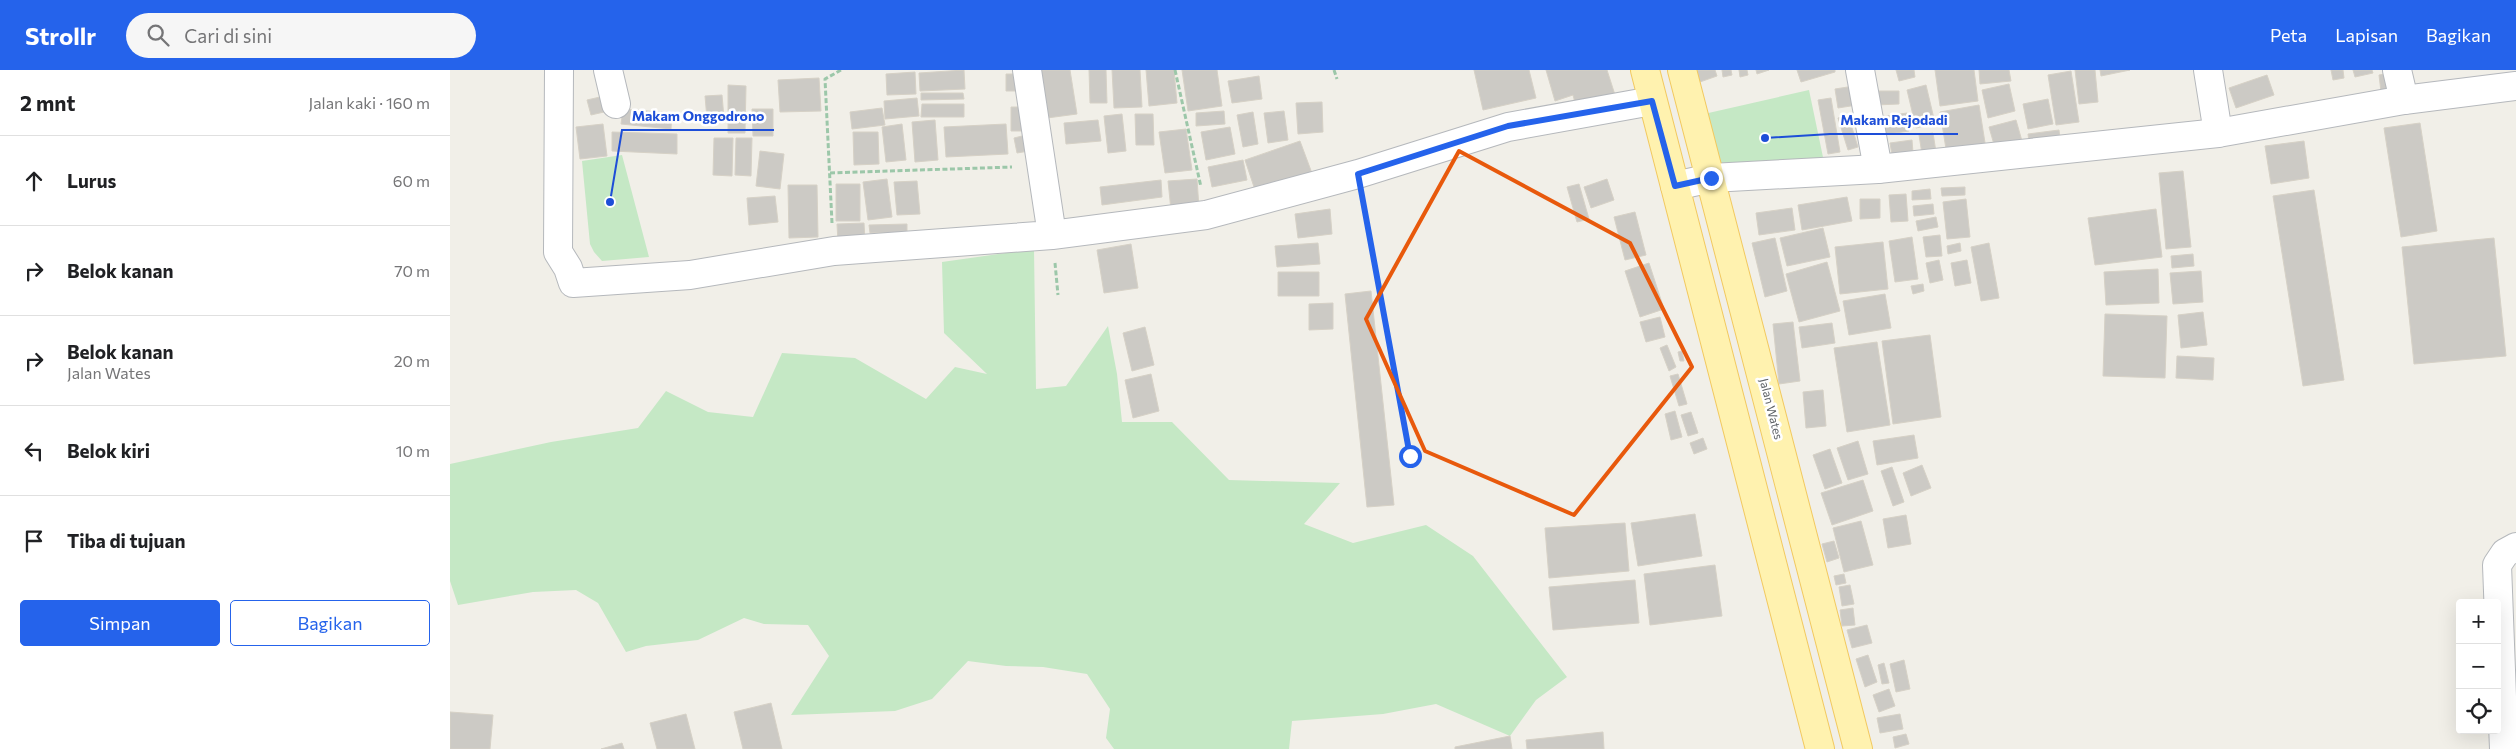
<!DOCTYPE html>
<html lang="id">
<head>
<meta charset="utf-8">
<style>
	:root { --surface:#fff; --page:#f6f6f6; --text:#202124; --muted:#757577; --line:#e0e0e0; --accent:#2563eb }
	body { margin:0; font-family:Commissioner,sans-serif; background:var(--page); color:var(--text) }
	.controls { position:absolute; right:15px; bottom:15px; display:grid; overflow:hidden; border-radius:5px; box-shadow:0 5px 20px #0002 }
	.controls button { width:45px; height:45px; display:grid; place-items:center; padding:0; border:0; border-bottom:1px solid var(--line); background:var(--surface); color:var(--text); font:25px sans-serif }
	.stop { position:absolute; width:15px; height:15px; margin:-11px; border:4px solid #2563eb; border-radius:50%; background:#fff }
	.stop.end { background:#2563eb; border-color:#fff; box-shadow:0 1px 5px #0008 }
	.list { margin:0; padding:0; list-style:none }
	h2 { display:flex; justify-content:space-between; align-items:center; height:65px; margin:0; padding:0 20px; font-size:21px }
	h2 small { font-size:16px; font-weight:400; color:var(--muted) }
	.list li { display:grid; grid-template-columns:32px 1fr auto; gap:15px; align-items:center; box-sizing:border-box; height:90px; padding:0 20px; border-top:1px solid var(--line) }
	.list b { display:block; font-size:19px; white-space:nowrap }
	.list p { margin:0; font-size:16px; white-space:nowrap; color:var(--muted) }
	.list em { font-size:16px; font-style:normal; color:var(--muted) }
	.actions { display:flex; gap:10px; padding:15px 20px }
	.actions a { flex:1; padding:11px 0; border:1px solid var(--accent); border-radius:5px; text-align:center; font-size:18px; color:var(--accent) }
	.actions .main { background:var(--accent); color:#fff }
	.icon { flex:none; width:28px; height:28px; fill:none; stroke:currentColor; stroke-width:2; stroke-linecap:round; stroke-linejoin:round }
	.map { position:relative; flex:none; width:2066px; height:679px; overflow:hidden }
	header { display:flex; align-items:center; gap:30px; box-sizing:border-box; height:70px; padding:0 25px; background:var(--accent); color:#fff }
	header strong { font-size:24px }
	nav { display:flex; gap:28px; margin-inline-start:auto; font-size:18px }
	.search { width:350px; height:45px; background:var(--page); display:flex; align-items:center; gap:12px; box-sizing:border-box; padding:0 18px; border-radius:28px; color:var(--muted); font-size:19px }
	main { display:flex }
	aside { flex:1; background:var(--surface) }
	.map>svg:first-child { display:block }
</style>
</head>
<body>
<header>
<strong>Strollr</strong>
<div class="search"><svg class="icon" aria-label="search" viewBox="0 0 24 24"><circle cx="10" cy="10" r="6"/><path d="M15 15l6 6"/></svg>Cari di sini</div>
<nav><a>Peta</a><a>Lapisan</a><a>Bagikan</a></nav>
</header>
<main>
<aside>
<h2>2 mnt<small>Jalan kaki · 160 m</small></h2>
<ul class="list">
<li><svg class="icon" aria-label="ahead" viewBox="0 0 24 24"><path d="M12 20V5M6 11l6-6 6 6"/></svg><div><b>Lurus</b></div><em>60 m</em></li>
<li><svg class="icon" aria-label="right" viewBox="0 0 24 24"><path d="M7 20v-9h11M14 6l5 5-5 5"/></svg><div><b>Belok kanan</b></div><em>70 m</em></li>
<li><svg class="icon" aria-label="right" viewBox="0 0 24 24"><path d="M7 20v-9h11M14 6l5 5-5 5"/></svg><div><b>Belok kanan</b><p>Jalan Wates</p></div><em>20 m</em></li>
<li><svg class="icon" aria-label="left" viewBox="0 0 24 24"><path d="M17 20v-9H6M10 6l-5 5 5 5"/></svg><div><b>Belok kiri</b></div><em>10 m</em></li>
<li><svg class="icon" aria-label="arrive" viewBox="0 0 24 24"><path d="M6 21V4h12l-3 4 3 4H6"/></svg><div><b>Tiba di tujuan</b></div></li>
</ul>
<div class="actions"><a class="main">Simpan</a><a>Bagikan</a></div>
</aside>
<div class="map">
<svg width="2066" height="679" viewBox="0 0 2066 679">
	<rect width="100%" height="100%" fill="#f1efe8"/>
	<path fill="#c5e8c5" d="M 1359,20 L 1374,92 L 1268,97 L 1254,44 Z
		M 172,85 L 199,187 L 152,191 L 144,182 L 140,174 L 132,91 Z
		M 584,179 L 586,319 L 616,316 L 658,256 L 667,304 L 672,352 L 722,352 L 779,410 L 890,413 L 854,454 L 903,473 L 976,455 L 1023,486 L 1117,607 L 1086,630 L 1060,666 L 986,634 L 933,644 L 842,651 L 839,679 L 664,679 L 656,668 L 660,639 L 637,604 L 593,597 L 556,596 L 518,591 L 482,629 L 445,641 L 341,645 L 379,586 L 358,555 L 314,554 L 294,548 L 248,570 L 196,576 L 176,582 L 148,533 L 126,520 L 83,522 L 8,535 L 0,511 L 0,394 L 101,372 L 188,358 L 216,321 L 258,342 L 303,347 L 332,283 L 405,288 L 476,329 L 505,297 L 537,304 L 494,263 L 492,192 Z"/>
	<path fill="#cccac5" stroke="#d6d1c6" d="M 514,0 L 515,19 L 470,21 L 469,3 Z
		M 590,0 L 620,0 L 627,44 L 597,48 Z
		M 639,0 L 656,0 L 657,33 L 640,33 Z
		M 662,0 L 690,0 L 692,37 L 664,38 Z
		M 696,0 L 724,0 L 727,33 L 699,36 Z
		M 732,0 L 767,0 L 772,36 L 738,41 Z
		M 1024,0 L 1079,0 L 1086,28 L 1033,40 Z
		M 1096,0 L 1157,0 L 1166,28 L 1127,40 L 1123,25 L 1105,31 Z
		M 1243,0 L 1265,0 L 1267,6 L 1247,13 Z
		M 1272,0 L 1281,0 L 1282,5 L 1273,7 Z
		M 1289,0 L 1297,0 L 1298,5 L 1290,7 Z
		M 1306,0 L 1319,0 L 1307,4 Z
		M 1347,0 L 1385,0 L 1385,2 L 1351,12 Z
		M 1446,0 L 1464,0 L 1465,7 L 1449,11 Z
		M 1485,0 L 1524,0 L 1528,31 L 1490,36 Z
		M 1529,0 L 1559,0 L 1561,11 L 1530,14 Z
		M 1625,0 L 1645,0 L 1648,32 L 1629,34 Z
		M 1650,0 L 1680,0 L 1651,6 Z
		M 1881,0 L 1893,0 L 1894,8 L 1883,10 Z
		M 1903,0 L 1922,0 L 1923,3 L 1905,7 Z
		M 1621,1 L 1629,52 L 1606,55 L 1598,5 Z
		M 465,2 L 466,24 L 437,25 L 436,4 Z
		M 1940,3 L 1943,20 L 1931,22 L 1929,5 Z
		M 556,4 L 570,4 L 570,21 L 556,21 Z
		M 1817,5 L 1824,25 L 1786,38 L 1779,18 Z
		M 809,6 L 812,29 L 782,33 L 778,11 Z
		M 369,8 L 371,41 L 330,42 L 328,10 Z
		M 1559,14 L 1565,41 L 1538,48 L 1532,20 Z
		M 278,15 L 296,16 L 295,63 L 278,63 Z
		M 1476,15 L 1485,53 L 1466,58 L 1457,20 Z
		M 1404,16 L 1407,35 L 1388,38 L 1385,19 Z
		M 1426,21 L 1449,21 L 1449,34 L 1425,35 Z
		M 471,23 L 513,23 L 514,29 L 471,30 Z
		M 272,25 L 274,48 L 257,49 L 255,26 Z
		M 150,27 L 154,42 L 141,45 L 137,30 Z
		M 467,28 L 469,46 L 435,49 L 434,31 Z
		M 1381,28 L 1390,82 L 1378,84 L 1368,30 Z
		M 1598,29 L 1603,54 L 1578,59 L 1573,34 Z
		M 872,32 L 873,62 L 848,64 L 846,33 Z
		M 472,34 L 514,34 L 514,47 L 471,47 Z
		M 1529,35 L 1536,79 L 1497,85 L 1490,42 Z
		M 561,37 L 574,37 L 575,61 L 561,61 Z
		M 432,38 L 435,55 L 402,59 L 400,42 Z
		M 173,39 L 222,43 L 221,59 L 171,54 Z
		M 302,39 L 323,39 L 323,66 L 303,66 Z
		M 774,41 L 775,54 L 746,56 L 746,43 Z
		M 834,41 L 838,70 L 818,73 L 814,43 Z
		M 803,42 L 808,74 L 793,77 L 787,45 Z
		M 1457,43 L 1459,61 L 1431,65 L 1429,47 Z
		M 672,44 L 676,81 L 658,83 L 654,46 Z
		M 685,44 L 703,44 L 704,75 L 686,75 Z
		M 1398,45 L 1408,77 L 1398,80 L 1388,48 Z
		M 485,50 L 488,90 L 465,92 L 462,52 Z
		M 648,50 L 651,71 L 616,74 L 614,53 Z
		M 1566,50 L 1572,71 L 1545,78 L 1539,57 Z
		M 1970,53 L 1987,161 L 1951,167 L 1934,58 Z
		M 153,54 L 157,86 L 130,89 L 126,57 Z
		M 452,54 L 456,90 L 436,92 L 432,57 Z
		M 556,54 L 558,84 L 496,87 L 494,57 Z
		M 780,57 L 785,84 L 756,90 L 751,62 Z
		M 736,59 L 742,100 L 715,103 L 709,62 Z
		M 1609,60 L 1610,68 L 1579,72 L 1578,64 Z
		M 162,62 L 227,64 L 227,84 L 162,81 Z
		M 403,62 L 428,62 L 429,94 L 404,95 Z
		M 1483,63 L 1486,82 L 1472,84 L 1469,65 Z
		M 576,65 L 579,81 L 567,83 L 564,68 Z
		M 264,68 L 283,68 L 282,106 L 263,105 Z
		M 286,68 L 302,68 L 301,106 L 285,105 Z
		M 1462,70 L 1463,83 L 1442,85 L 1440,73 Z
		M 850,71 L 863,106 L 807,126 L 795,90 Z
		M 1854,71 L 1859,108 L 1821,114 L 1815,76 Z
		M 310,81 L 334,84 L 330,119 L 306,116 Z
		M 793,90 L 797,110 L 762,117 L 758,97 Z
		M 1733,101 L 1741,177 L 1716,179 L 1709,103 Z
		M 437,109 L 442,147 L 418,150 L 413,112 Z
		M 747,109 L 749,138 L 721,140 L 718,111 Z
		M 1157,109 L 1164,130 L 1141,138 L 1134,117 Z
		M 711,110 L 712,127 L 652,135 L 650,117 Z
		M 467,111 L 470,144 L 447,145 L 444,112 Z
		M 386,114 L 410,114 L 410,151 L 386,151 Z
		M 1129,114 L 1139,149 L 1127,152 L 1117,117 Z
		M 338,115 L 367,115 L 368,167 L 339,168 Z
		M 1515,117 L 1515,125 L 1492,126 L 1491,118 Z
		M 1480,119 L 1481,129 L 1462,130 L 1462,121 Z
		M 1864,120 L 1894,310 L 1853,316 L 1823,126 Z
		M 1456,124 L 1458,151 L 1441,152 L 1439,125 Z
		M 325,126 L 328,152 L 299,155 L 297,128 Z
		M 1397,127 L 1402,151 L 1352,160 L 1348,135 Z
		M 1410,129 L 1430,129 L 1430,148 L 1410,149 Z
		M 1516,129 L 1520,167 L 1497,169 L 1493,132 Z
		M 1483,134 L 1484,144 L 1464,146 L 1463,136 Z
		M 1342,138 L 1345,160 L 1309,165 L 1306,143 Z
		M 880,139 L 882,164 L 848,168 L 845,144 Z
		M 1706,139 L 1712,187 L 1645,195 L 1638,148 Z
		M 1185,142 L 1196,185 L 1175,190 L 1164,147 Z
		M 1486,147 L 1488,157 L 1468,161 L 1466,151 Z
		M 414,153 L 415,171 L 388,172 L 387,154 Z
		M 457,154 L 457,162 L 420,163 L 419,155 Z
		M 1373,158 L 1380,187 L 1337,196 L 1330,168 Z
		M 1490,165 L 1492,186 L 1476,187 L 1473,167 Z
		M 1462,167 L 1468,209 L 1445,212 L 1439,171 Z
		M 1325,168 L 1337,221 L 1315,227 L 1302,173 Z
		M 2044,168 L 2056,286 L 1964,294 L 1952,177 Z
		M 1433,172 L 1438,219 L 1390,224 L 1385,177 Z
		M 868,173 L 870,194 L 827,197 L 825,176 Z
		M 1510,173 L 1511,181 L 1498,184 L 1497,176 Z
		M 1539,173 L 1549,228 L 1531,231 L 1521,177 Z
		M 681,174 L 688,218 L 654,223 L 647,180 Z
		M 1743,184 L 1744,196 L 1722,198 L 1721,186 Z
		M 1489,190 L 1493,210 L 1480,213 L 1476,193 Z
		M 1517,190 L 1521,213 L 1505,216 L 1501,193 Z
		M 1377,192 L 1390,241 L 1349,252 L 1336,204 Z
		M 1199,193 L 1214,239 L 1190,247 L 1175,201 Z
		M 1708,199 L 1709,233 L 1656,235 L 1654,202 Z
		M 1751,201 L 1753,232 L 1723,234 L 1720,203 Z
		M 828,202 L 869,202 L 869,226 L 828,226 Z
		M 1473,214 L 1474,221 L 1463,224 L 1461,216 Z
		M 921,221 L 944,435 L 917,437 L 895,224 Z
		M 1435,224 L 1441,258 L 1399,265 L 1393,231 Z
		M 883,233 L 883,259 L 859,260 L 859,234 Z
		M 1753,242 L 1757,275 L 1731,278 L 1728,245 Z
		M 1655,244 L 1717,246 L 1715,308 L 1653,306 Z
		M 1210,247 L 1215,267 L 1196,272 L 1190,252 Z
		M 1343,252 L 1350,311 L 1329,314 L 1323,254 Z
		M 1382,253 L 1385,273 L 1352,278 L 1349,257 Z
		M 695,257 L 704,295 L 682,301 L 673,263 Z
		M 1480,265 L 1491,347 L 1443,354 L 1432,271 Z
		M 1427,272 L 1440,355 L 1397,362 L 1384,278 Z
		M 1217,275 L 1226,297 L 1219,301 L 1210,278 Z
		M 1232,281 L 1234,291 L 1230,291 L 1228,282 Z
		M 1727,286 L 1764,288 L 1763,310 L 1726,308 Z
		M 701,304 L 709,341 L 683,348 L 675,310 Z
		M 1228,304 L 1237,334 L 1229,336 L 1220,306 Z
		M 1373,320 L 1376,356 L 1356,358 L 1353,322 Z
		M 1225,341 L 1232,367 L 1221,370 L 1215,344 Z
		M 1241,342 L 1248,363 L 1238,366 L 1231,345 Z
		M 1464,365 L 1468,388 L 1427,395 L 1423,371 Z
		M 1253,368 L 1257,379 L 1244,384 L 1240,373 Z
		M 1408,371 L 1418,404 L 1398,410 L 1387,378 Z
		M 1380,379 L 1392,413 L 1375,419 L 1363,385 Z
		M 1472,395 L 1481,418 L 1461,426 L 1453,403 Z
		M 1442,397 L 1454,432 L 1443,436 L 1431,401 Z
		M 1413,410 L 1423,441 L 1382,455 L 1371,423 Z
		M 1245,444 L 1252,486 L 1188,496 L 1181,453 Z
		M 1456,445 L 1461,474 L 1438,478 L 1433,449 Z
		M 1411,451 L 1423,495 L 1394,502 L 1383,458 Z
		M 1175,453 L 1179,501 L 1099,508 L 1095,458 Z
		M 1384,471 L 1389,488 L 1377,492 L 1372,474 Z
		M 1265,495 L 1272,546 L 1200,555 L 1194,504 Z
		M 1394,504 L 1396,513 L 1386,515 L 1384,506 Z
		M 1185,510 L 1189,553 L 1103,560 L 1099,517 Z
		M 1400,515 L 1404,534 L 1392,536 L 1389,517 Z
		M 1403,538 L 1405,555 L 1392,556 L 1390,540 Z
		M 1417,555 L 1422,573 L 1402,578 L 1397,560 Z
		M 1418,585 L 1427,612 L 1415,617 L 1406,589 Z
		M 1454,590 L 1460,619 L 1446,622 L 1440,594 Z
		M 1434,593 L 1439,613 L 1432,614 L 1428,595 Z
		M 1439,619 L 1445,636 L 1429,642 L 1423,625 Z
		M 321,633 L 332,679 L 293,679 L 284,642 Z
		M 0,642 L 43,645 L 40,679 L 0,679 Z
		M 236,644 L 245,679 L 207,679 L 200,653 Z
		M 1450,644 L 1453,659 L 1430,663 L 1427,648 Z
		M 1153,662 L 1154,679 L 1077,679 L 1076,670 Z
		M 1456,664 L 1459,674 L 1445,678 L 1443,667 Z
		M 1060,666 L 1062,679 L 1005,679 L 1005,677 Z
		M 172,673 L 174,679 L 151,679 Z"/>
	<g fill="none" stroke-linecap="round" stroke-linejoin="round">
		<defs>
			<path id="minor" d="M 109,0 L 108,182 L 118,198 L 123,213 L 240,205 L 384,181 L 602,165 L 756,145 L 908,104 L 1058,57 L 1202,31
				M 158,0 L 166,34
				M 577,0 L 602,165
				M 1410,0 L 1428,99
				M 1758,0 L 1768,63
				M 1947,0 L 1954,30
				M 2054,679 L 2047,495 L 2055,483 L 2066,477"/>
			<path id="tertiary" d="M 1225,116 L 1261,108 L 1428,99 L 1768,63 L 1954,30 L 2066,16"/>
			<path id="primary" d="M 1195,0 L 1370,679
				M 1232,0 L 1408,679"/>
		</defs>
		<use href="#minor" stroke="#b5b8bc" stroke-width="30"/>
		<use href="#tertiary" stroke="#b5b8bc" stroke-width="30"/>
		<use href="#primary" stroke="#f2c960" stroke-width="30"/>
		<path stroke="#9cc7a9" stroke-width="3" stroke-dasharray="5 2.5" stroke-linecap="butt" d="M 725,0 L 751,117
			M 884,0 L 887,9
			M 380,103 L 562,97
			M 913,133 L 960,386
			M 382,153 L 375,9 L 391,0
			M 605,193 L 608,225"/>
		<use href="#minor" stroke="#fff" stroke-width="28"/>
		<use href="#tertiary" stroke="#fff" stroke-width="28"/>
		<use href="#primary" stroke="#fff2af" stroke-width="28"/>
	</g>
	<g fill="none" stroke-linecap="round" stroke-linejoin="round">
		<path stroke="#2563eb" stroke-width="6" d="M 960,386 L 908,104 L 1058,56 L 1202,31 L 1225,116 L 1261,108"/>
	</g>
	<path fill="none" stroke="#e8590c" stroke-width="4" stroke-linejoin="round" d="M 1009,81 L 1180,173 L 1242,297 L 1124,445 L 975,381 L 916,249 Z"/>
	<g text-anchor="middle" stroke-width="5" stroke-linejoin="round" paint-order="stroke">
		<g font-size="12" fill="#5f6368" stroke="#fff">
			<text transform="translate(1321 339) rotate(76)" y="4">Jalan Wates</text>
		</g>
	</g>
	<path fill="none" stroke="#1d4ed8" stroke-width="2" d="M160 132L172 60H324M1315 68L1380 64H1508"/>
	<g fill="#1d4ed8" stroke="#fff" stroke-width="2">
		<circle cx="160" cy="132" r="5"/>
		<circle cx="1315" cy="68" r="5"/>
	</g>
	<g font-size="14" text-anchor="middle" font-weight="bold" fill="#1d4ed8" stroke="#fff" stroke-width="5" stroke-linejoin="round" paint-order="stroke">
		<text x="248" y="51">Makam Onggodrono</text>
		<text x="1444" y="55">Makam Rejodadi</text>
	</g>
</svg>
<div class="controls">
<button>+</button>
<button>−</button>
<button><svg class="icon" aria-label="locate" viewBox="0 0 24 24"><circle cx="12" cy="12" r="6"/><path d="M12 2v4M12 18v4M2 12h4M18 12h4"/></svg></button>
</div>
<div class="stop" style="left:960px;top:386px"></div>
<div class="stop end" style="left:1261px;top:108px"></div>
</div>
</main>
</body>
</html>
